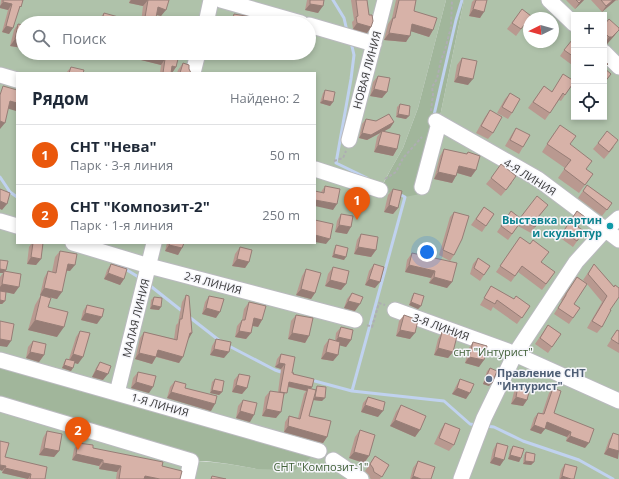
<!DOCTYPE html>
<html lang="ru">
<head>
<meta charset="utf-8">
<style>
	:root { --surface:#fff; --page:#f6f6f7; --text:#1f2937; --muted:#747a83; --line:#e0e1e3; --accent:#ea580c }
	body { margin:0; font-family:"Open Sans",sans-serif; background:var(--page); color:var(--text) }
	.controls { position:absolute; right:12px; top:12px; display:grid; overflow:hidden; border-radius:0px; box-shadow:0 2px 6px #0003 }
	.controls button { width:36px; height:36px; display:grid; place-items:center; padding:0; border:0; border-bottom:1px solid var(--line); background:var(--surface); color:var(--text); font:20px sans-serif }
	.compass { position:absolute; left:523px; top:12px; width:36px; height:36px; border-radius:50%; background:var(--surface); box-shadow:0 2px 6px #0003; rotate:265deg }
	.you { position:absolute; left:427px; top:252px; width:14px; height:14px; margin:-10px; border:3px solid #fff; border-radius:50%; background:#1a73e8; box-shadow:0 0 0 6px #1a73e833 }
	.badge { display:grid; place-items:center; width:26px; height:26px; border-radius:50%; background:var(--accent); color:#fff; font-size:13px; font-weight:700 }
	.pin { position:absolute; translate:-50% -33px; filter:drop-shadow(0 1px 2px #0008) }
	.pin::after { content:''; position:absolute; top:21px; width:14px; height:12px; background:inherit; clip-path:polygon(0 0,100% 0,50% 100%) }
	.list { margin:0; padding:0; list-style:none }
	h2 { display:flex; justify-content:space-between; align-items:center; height:52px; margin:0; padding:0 16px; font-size:17px }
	h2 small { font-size:13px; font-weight:400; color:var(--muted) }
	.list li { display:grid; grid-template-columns:26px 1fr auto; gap:12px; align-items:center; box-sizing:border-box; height:60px; padding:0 16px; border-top:1px solid var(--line) }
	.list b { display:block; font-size:15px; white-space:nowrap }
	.list p { margin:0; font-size:13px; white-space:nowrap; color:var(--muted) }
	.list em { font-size:13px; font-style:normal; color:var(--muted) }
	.icon { flex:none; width:22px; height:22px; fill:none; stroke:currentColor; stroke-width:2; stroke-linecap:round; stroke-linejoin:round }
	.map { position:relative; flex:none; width:619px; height:479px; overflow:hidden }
	.search { position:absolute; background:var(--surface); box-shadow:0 2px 6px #0003; left:16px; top:16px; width:300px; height:44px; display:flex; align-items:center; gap:10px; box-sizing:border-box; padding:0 14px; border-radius:22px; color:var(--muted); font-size:15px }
	.panel { position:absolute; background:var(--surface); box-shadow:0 2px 6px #0003; left:16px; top:72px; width:300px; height:172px; border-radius:0px }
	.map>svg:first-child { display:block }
</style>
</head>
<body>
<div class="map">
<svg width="619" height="479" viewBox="0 0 619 479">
	<rect width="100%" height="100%" fill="#e9e9ee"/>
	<path fill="#afc2aa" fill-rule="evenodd" d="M 0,0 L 446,0 L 418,108 L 403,148 L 391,169 L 380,189 L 405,197 L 437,131 L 464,0 L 619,0 L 619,479 L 0,479 L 0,404 L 191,461 C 214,461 235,465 257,469 L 0,360 ZM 574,15 L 604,15 L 604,117 L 574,117 ZM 529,18 L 553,18 L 553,42 L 529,42 ZM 23,23 L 309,23 L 309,53 L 23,53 ZM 17,73 L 315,73 L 315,243 L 17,243 Z"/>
	<path fill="#a1b69b" d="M 446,0 L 464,0 L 437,131 L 420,194 L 405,197 L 380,190 L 391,169 L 403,148 L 418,108 Z
		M 0,360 L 319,451 L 295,470 L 257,469 L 229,464 L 206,461 L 191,461 L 0,404 Z"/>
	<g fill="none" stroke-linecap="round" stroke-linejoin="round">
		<path stroke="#c0d2ef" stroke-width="3" d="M 333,0 L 344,18 L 347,31
			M 351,42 L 354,55 L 351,79 L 336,163 L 367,178
			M 434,115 L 456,20 L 462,0
			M 0,177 L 10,192 L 17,197
			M 114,262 L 140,278
			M 148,284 L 182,311
			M 188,316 L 220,341
			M 227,345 L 275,370 L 284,373
			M 311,380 L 352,391 L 444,401 L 470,424 L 477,425
			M 352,391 L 405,197 L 399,194
			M 486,426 L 494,427 L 523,441 L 579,460 L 613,479"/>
		<defs>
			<path id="minor" d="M 221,0 L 301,23
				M 549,0 L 574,24
				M 206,23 L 211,0
				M 309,25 L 374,44
				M 604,52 L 619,67
				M 193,73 L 198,53
				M 0,75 L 17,80
				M 436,121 L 538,179 L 619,240
				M 349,140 L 385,0
				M 315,169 L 380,190
				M 422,187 L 439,123
				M 0,221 L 17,226
				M 73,243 L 149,266 L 355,320
				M 395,310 L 508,351 L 619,401
				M 0,360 L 319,451
				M 117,393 L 154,243
				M 0,404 L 191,461 L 187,479
				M 333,460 L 361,479
				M 461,479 L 484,418 L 515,354 L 576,262 L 605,230 L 619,218"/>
		</defs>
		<use href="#minor" stroke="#bababf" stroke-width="17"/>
		<path stroke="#aeaeb2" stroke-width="2" stroke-dasharray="3 2" stroke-linecap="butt" d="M 431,111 L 433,94 L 432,87 L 437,79 L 441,60 L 445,50 L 451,27 L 452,0
			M 334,161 L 343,158 L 346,151
			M 385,179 L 396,172 L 403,158 L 422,137
			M 367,325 L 372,327 L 379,303 L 385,305"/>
		<use href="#minor" stroke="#fff" stroke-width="15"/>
	</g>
	<path fill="#b99990" d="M 1,0 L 23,0 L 9,34 L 2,32 L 8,10 L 0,8 Z
		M 130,0 L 169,0 L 161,16 L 156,15 L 155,23 L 141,23 L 143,6 L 129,3 Z
		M 307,0 L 324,0 L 318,13 L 305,10 Z
		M 351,0 L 367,0 L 371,27 L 367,33 L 353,29 L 352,22 L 354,20 Z
		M 396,0 L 416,0 L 414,11 L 433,30 L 429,37 L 411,31 L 406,42 L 384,40 L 388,24 L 392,18 Z
		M 474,0 L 487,0 L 480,18 L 469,16 L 472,2 Z
		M 566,0 L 584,0 L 575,9 Z
		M 591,0 L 618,0 L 617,1 L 616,0 L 602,12 Z
		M 522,9 L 531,16 L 516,36 L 507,29 Z
		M 104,13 L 121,23 L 98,23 L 99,19 Z
		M 234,14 L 250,23 L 229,23 L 230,20 Z
		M 18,24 L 23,25 L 23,48 L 10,46 L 14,30 Z
		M 604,25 L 615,35 L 607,44 L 604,42 Z
		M 574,41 L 574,62 L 572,65 L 560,56 L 564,50 Z
		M 130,53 L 175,53 L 174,58 L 176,67 L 172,73 L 160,73 L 161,65 L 129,57 Z
		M 462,58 L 468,85 L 454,82 L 457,65 Z
		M 183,63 L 189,69 L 191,73 L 177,73 L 178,70 Z
		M 71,67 L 83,73 L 66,73 Z
		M 378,76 L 387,92 L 382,98 L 370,96 L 373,82 Z
		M 574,82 L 561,101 L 559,100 L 545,120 L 528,108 L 544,86 L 551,91 Z
		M 325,90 L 333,102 L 330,106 L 320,103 L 323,93 Z
		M 510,93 L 512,113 L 508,119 L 497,113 L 505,99 Z
		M 400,104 L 406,119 L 396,117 L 397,107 Z
		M 490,110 L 493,133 L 488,139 L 476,133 L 485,117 Z
		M 366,119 L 376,121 L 394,122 L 390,128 L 384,131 L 397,149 L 393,156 L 374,152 L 377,137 L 380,133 L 367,140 L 359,138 L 362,124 Z
		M 516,128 L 523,147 L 519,154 L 505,146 L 512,134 Z
		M 554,133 L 570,144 L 586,169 L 593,174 L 579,193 L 558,178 L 565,168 L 542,152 Z
		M 598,143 L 614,147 L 604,159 L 593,149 Z
		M 444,149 L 466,154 L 468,152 L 476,170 L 471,177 L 457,173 L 452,183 L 434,179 L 440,156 Z
		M 491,178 L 512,183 L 501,196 L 486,184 Z
		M 587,185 L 612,203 L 602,216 L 578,198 Z
		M 325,186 L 333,210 L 321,192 Z
		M 393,189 L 398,208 L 393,214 L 384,212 L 388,195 Z
		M 548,205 L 538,218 L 535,227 L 531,233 L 518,226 L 508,240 L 497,232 L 511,211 L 520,218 Z
		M 484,207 L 494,214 L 482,232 L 471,225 Z
		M 577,211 L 578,227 L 584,231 L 573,247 L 559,237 Z
		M 454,212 L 454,255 L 450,261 L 439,255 L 450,217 Z
		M 341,214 L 347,234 L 335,232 L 337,221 Z
		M 361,234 L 376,250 L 371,257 L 354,254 L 357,240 Z
		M 520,237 L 542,262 L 551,278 L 542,290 L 518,272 L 511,282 L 496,272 Z
		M 32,243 L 43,243 L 41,259 L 36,265 L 27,264 L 29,247 Z
		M 167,243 L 184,243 L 182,248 L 178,255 L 165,251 Z
		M 336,245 L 344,260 L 332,257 L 334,249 Z
		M 240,247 L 249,262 L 245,268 L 232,266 L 235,254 Z
		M 60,251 L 70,271 L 67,271 L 57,299 L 40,295 L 44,278 L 48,271 L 52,272 L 55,257 Z
		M 412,253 L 452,282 L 447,288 L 429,283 L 431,278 L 405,272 L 407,260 Z
		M 478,258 L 490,266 L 480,281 L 470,274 L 473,264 Z
		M 0,260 L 6,271 L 14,294 L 6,292 L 5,301 L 2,304 L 0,304 L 0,277 L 3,273 L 0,273 Z
		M 111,264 L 124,279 L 120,285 L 104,279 L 107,270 Z
		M 374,264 L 375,288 L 365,285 L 369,271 Z
		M 594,264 L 614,287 L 610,310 L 602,327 L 597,333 L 587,328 L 602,302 L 587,284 L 574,304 L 580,308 L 569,324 L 554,314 L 562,301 L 561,300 L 577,277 L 586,283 L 583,280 Z
		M 333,267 L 346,284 L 341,290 L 325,286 L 328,274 Z
		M 306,269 L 315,293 L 311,299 L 296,295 L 302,276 Z
		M 491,286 L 514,299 L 530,306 L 517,324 L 493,307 L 491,311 L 480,305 L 487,293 Z
		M 352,293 L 355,311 L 344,308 L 347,299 Z
		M 414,293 L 421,306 L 418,309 L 409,305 L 412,296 Z
		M 41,295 L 48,307 L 57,337 L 28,330 L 35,305 Z
		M 186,295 L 192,333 L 188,339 L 179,363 L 156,357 L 152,364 L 135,359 L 140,338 L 144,332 L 174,339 L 176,325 L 178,323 L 182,302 Z
		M 209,296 L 216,318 L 202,314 L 205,302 Z
		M 154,297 L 159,310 L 150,309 L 151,300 Z
		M 249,302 L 262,320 L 258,327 L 252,326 L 251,333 L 246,339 L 235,337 L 237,326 L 242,320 L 244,309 Z
		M 87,305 L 97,324 L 81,320 L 83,311 Z
		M 296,315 L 309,336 L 305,343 L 288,339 L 291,321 Z
		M 404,315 L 410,339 L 396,336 L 399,321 Z
		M 548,325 L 561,334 L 548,353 L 535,344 Z
		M 341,327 L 351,340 L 346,347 L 340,345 L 338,355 L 333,361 L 321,359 L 324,346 L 329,339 L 335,341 L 336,333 Z
		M 617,330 L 619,331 L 619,353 L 607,346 Z
		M 80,331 L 78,364 L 74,363 L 71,371 L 62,368 L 64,362 L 66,359 L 69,359 L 76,337 Z
		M 442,332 L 453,352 L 448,358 L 434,355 L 438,339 Z
		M 216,339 L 224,358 L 210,355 L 212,346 Z
		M 33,341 L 44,355 L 39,362 L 26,358 L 28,347 Z
		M 473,342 L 479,367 L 465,363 L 469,348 Z
		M 281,354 L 292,373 L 293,374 L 312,387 L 311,389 L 315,390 L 317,386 L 322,401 L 313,400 L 309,416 L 327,437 L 323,443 L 284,432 L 285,422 L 289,416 L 298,418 L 304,394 L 306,391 L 288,387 L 283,398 L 276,418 L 262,416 L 265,397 L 270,391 L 278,392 L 281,369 L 275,367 L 277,359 Z
		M 100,362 L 103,380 L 92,377 L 96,368 Z
		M 490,368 L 489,386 L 483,384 L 487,371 Z
		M 138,372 L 149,393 L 131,388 L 133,378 Z
		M 239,374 L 247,388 L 242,394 L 232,392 L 234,380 Z
		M 215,379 L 222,392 L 219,395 L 210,393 L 212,382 Z
		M 460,379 L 466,399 L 452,394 L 456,386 Z
		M 175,381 L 185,388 L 211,411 L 167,398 L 170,387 Z
		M 518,386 L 527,400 L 523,406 L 511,404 L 514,392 Z
		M 553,388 L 554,413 L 585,448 L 566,441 L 567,437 L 545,428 L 541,434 L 530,430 L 534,418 L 538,413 L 542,414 L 549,393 Z
		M 368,397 L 378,417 L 361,412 L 363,403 Z
		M 243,400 L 250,422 L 236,418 L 238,406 Z
		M 401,405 L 420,430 L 415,437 L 390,426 L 396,412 Z
		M 445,423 L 454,445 L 449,451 L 434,444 L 441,429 Z
		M 360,430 L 369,456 L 364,463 L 349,458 L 355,437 Z
		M 47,431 L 59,451 L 54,457 L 39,455 L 43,438 Z
		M 613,433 L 618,459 L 604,454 L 609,440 Z
		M 78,443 L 93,448 L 162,466 L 180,479 L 116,479 L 117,472 L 99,469 L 99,466 L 72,460 L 74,449 Z
		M 497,443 L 500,466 L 490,463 L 493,450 Z
		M 513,446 L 521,458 L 519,462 L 508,459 L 510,450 Z
		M 526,452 L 534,462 L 531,465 L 523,464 L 524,455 Z
		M 375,456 L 389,465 L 380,479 L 371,479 L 370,478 L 369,475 L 365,471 Z
		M 5,457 L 45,479 L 28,479 L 2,473 Z
		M 418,461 L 431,479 L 410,479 L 413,468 Z
		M 565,464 L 574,479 L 559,479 L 561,470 Z"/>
	<path fill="#967d76" d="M 131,0 L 148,0 L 143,6 L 129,3 Z
		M 582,0 L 584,0 L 575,9 L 579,3 Z
		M 613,0 L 616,0 L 602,12 L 606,6 Z
		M 3,2 L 12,4 L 8,10 L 0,8 L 0,6 Z
		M 310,4 L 323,6 L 318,13 L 305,10 Z
		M 158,7 L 166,10 L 161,16 L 153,14 Z
		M 473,9 L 484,12 L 480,18 L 469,16 Z
		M 357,23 L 371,27 L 367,33 L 353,29 Z
		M 412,24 L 433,30 L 429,37 L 407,30 Z
		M 6,26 L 13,28 L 9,34 L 2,32 Z
		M 619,30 L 615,35 L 607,44 L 605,43 L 609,37 Z
		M 389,33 L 410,36 L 406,42 L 384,40 Z
		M 15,39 L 23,41 L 23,48 L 10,46 Z
		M 132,53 L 140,53 L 165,59 L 161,65 L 129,57 Z
		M 172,66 L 176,67 L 172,73 L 168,72 Z
		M 458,76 L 473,79 L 468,85 L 454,82 Z
		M 374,89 L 387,92 L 382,98 L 370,96 Z
		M 323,100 L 333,102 L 330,106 L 320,103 Z
		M 10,101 L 17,103 L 17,109 L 16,111 L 6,108 Z
		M 398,114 L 409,116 L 406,119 L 396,117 Z
		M 0,121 L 5,123 L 0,129 Z
		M 394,122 L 390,128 L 381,133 L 382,131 L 380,133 L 367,140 L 359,138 L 362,133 Z
		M 378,145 L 397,149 L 393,156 L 374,152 Z
		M 459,166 L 476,170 L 471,177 L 454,172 Z
		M 438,172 L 456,176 L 452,183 L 434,179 Z
		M 315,200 L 337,204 L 333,210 L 315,206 Z
		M 0,201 L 7,204 L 2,210 L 0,209 Z
		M 389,205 L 398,208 L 393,214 L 384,212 Z
		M 339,225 L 351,227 L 347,234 L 335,232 Z
		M 315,235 L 330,239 L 326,244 L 315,242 Z
		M 169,245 L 182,248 L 178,255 L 165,251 Z
		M 358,247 L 376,250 L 371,257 L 354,254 Z
		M 334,254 L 346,257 L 344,260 L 332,257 Z
		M 31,257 L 41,259 L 36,265 L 27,264 Z
		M 237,259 L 249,262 L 245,268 L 232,266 Z
		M 68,264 L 75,265 L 70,271 L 64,270 Z
		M 409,265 L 435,271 L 431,278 L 405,272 Z
		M 0,269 L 6,270 L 4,274 L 4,271 L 3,273 L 0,273 Z
		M 108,273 L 124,279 L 120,285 L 104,279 Z
		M 434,277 L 452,282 L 447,288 L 429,283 Z
		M 369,279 L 380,282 L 375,288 L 365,285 Z
		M 330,280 L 346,284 L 341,290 L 325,286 Z
		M 2,284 L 19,287 L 14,294 L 0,291 L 0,287 Z
		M 44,288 L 62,292 L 57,299 L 40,295 Z
		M 301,289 L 315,293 L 311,299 L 296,295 Z
		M 0,300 L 5,301 L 2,304 L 0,304 Z
		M 348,301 L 360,304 L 355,311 L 344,308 Z
		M 411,302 L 421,306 L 418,309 L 409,305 Z
		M 152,305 L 161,307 L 159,310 L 150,309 Z
		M 206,308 L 220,312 L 216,318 L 202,314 Z
		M 85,313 L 102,317 L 97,324 L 81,320 Z
		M 254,318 L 262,320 L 258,327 L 249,325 Z
		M 35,320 L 64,327 L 57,337 L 28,330 Z
		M 400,330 L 415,333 L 410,339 L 396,336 Z
		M 239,331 L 251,333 L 246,339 L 235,337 Z
		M 190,333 L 192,333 L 188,340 Z
		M 292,333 L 309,336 L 305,343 L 288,339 Z
		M 338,337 L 351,340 L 346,347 L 334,344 Z
		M 0,339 L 11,341 L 7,347 L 0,346 Z
		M 438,348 L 453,352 L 448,358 L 434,355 Z
		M 214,349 L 229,352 L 224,358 L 210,355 Z
		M 158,350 L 183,357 L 179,363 L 154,356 Z
		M 30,352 L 44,355 L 39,362 L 26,358 Z
		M 326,352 L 338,355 L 333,361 L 321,359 Z
		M 139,353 L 156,357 L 152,364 L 135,359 Z
		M 73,354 L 83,357 L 78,364 L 69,361 Z
		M 469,357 L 484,360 L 479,367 L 465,363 Z
		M 279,363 L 285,364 L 281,369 L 275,367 Z
		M 64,365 L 73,368 L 71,371 L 62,368 Z
		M 96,370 L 108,374 L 103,380 L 92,377 Z
		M 485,380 L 492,383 L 489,386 L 483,384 Z
		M 136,382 L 153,387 L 149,393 L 131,388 Z
		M 289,382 L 312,387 L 309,391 L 308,388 L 307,391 L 286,386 Z
		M 236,385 L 247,388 L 242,394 L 232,392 Z
		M 457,388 L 470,393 L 466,399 L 452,394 Z
		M 212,390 L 222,392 L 219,395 L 210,393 Z
		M 171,392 L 215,404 L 211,411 L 167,398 Z
		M 315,397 L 325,398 L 322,401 L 313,400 Z
		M 516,397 L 527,400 L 523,406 L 511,404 Z
		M 365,405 L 383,411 L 378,417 L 361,412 Z
		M 266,409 L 281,412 L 276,418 L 262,416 Z
		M 240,411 L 254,415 L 250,422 L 236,418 Z
		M 395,420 L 420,430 L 415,437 L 390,426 Z
		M 547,422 L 571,432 L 567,437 L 543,428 Z
		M 534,425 L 545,429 L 541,434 L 530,430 Z
		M 288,426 L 327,437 L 323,443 L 284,432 Z
		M 570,436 L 589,443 L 585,448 L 566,441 Z
		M 44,448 L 59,451 L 54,457 L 39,455 Z
		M 608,448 L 619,451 L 618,459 L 604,454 Z
		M 354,452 L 369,456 L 364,463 L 349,458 Z
		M 76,454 L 103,460 L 99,466 L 72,460 Z
		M 510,455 L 521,458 L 519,462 L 508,459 Z
		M 494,457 L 504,460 L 500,466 L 490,463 Z
		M 525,461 L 534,462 L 531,465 L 523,464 Z
		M 103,463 L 121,466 L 117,472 L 99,469 Z
		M 0,465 L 6,466 L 2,471 L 0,470 Z
		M 5,468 L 31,474 L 28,479 L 2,473 Z
		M 145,476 L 160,479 L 143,479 Z
		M 413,476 L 421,479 L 411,479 Z
		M 562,476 L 571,479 L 560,479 Z"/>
	<path fill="#d7b2a8" stroke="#967d76" d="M 3,0 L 23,0 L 21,7 L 20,6 L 13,28 L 6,26 L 12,4 L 3,2 Z
		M 148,0 L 169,0 L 166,10 L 158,7 L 155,23 L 144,23 Z
		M 310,0 L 324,0 L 323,6 L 310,4 Z
		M 356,0 L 367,0 L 369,15 L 372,15 L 373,21 L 371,27 L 357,23 L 356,17 L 358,16 Z
		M 399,0 L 416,0 L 414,11 L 437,18 L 433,30 L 412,24 L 410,36 L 389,33 L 393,18 L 395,18 Z
		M 476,0 L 487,0 L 484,12 L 473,9 Z
		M 576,0 L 582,0 L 579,3 Z
		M 601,0 L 613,0 L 606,6 Z
		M 522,9 L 531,16 L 521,29 L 512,23 Z
		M 104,13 L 122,18 L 121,23 L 101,23 Z
		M 234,14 L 251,17 L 250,23 L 232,23 Z
		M 172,19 L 185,21 L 185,23 L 172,23 Z
		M 609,19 L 619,28 L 619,30 L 612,37 L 609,37 L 604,32 L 604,25 Z
		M 18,24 L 23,25 L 23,41 L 15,39 Z
		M 572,40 L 574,41 L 574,57 L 564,50 Z
		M 140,53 L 175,53 L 174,58 L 178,59 L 176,67 L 172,66 L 171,73 L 163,73 L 165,59 Z
		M 462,58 L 477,61 L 473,79 L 458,76 Z
		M 604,61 L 608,64 L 604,68 L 611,74 L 604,83 Z
		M 183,63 L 189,65 L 189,69 L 191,73 L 180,73 Z
		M 71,67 L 84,70 L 83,73 L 69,73 Z
		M 563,74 L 574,81 L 574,82 L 565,95 L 563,93 L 550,113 L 533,102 L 544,86 L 552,92 Z
		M 378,76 L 390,78 L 387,92 L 374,89 Z
		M 3,86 L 17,90 L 17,103 L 10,101 L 5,123 L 0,121 L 0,95 Z
		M 325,90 L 335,92 L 333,102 L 323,100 Z
		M 510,93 L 520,99 L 512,113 L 502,107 Z
		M 400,104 L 410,106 L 409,116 L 398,114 Z
		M 490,110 L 502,117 L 493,133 L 481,126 Z
		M 389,114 L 394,122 L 371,135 L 362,133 L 366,119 L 376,121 Z
		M 560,125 L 576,136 L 570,144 L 592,161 L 586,169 L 593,174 L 585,185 L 564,169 L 571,160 L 547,144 Z
		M 516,128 L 530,135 L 523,147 L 510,140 Z
		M 382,131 L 400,135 L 397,149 L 378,145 Z
		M 607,131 L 618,140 L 609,152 L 598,143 Z
		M 444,149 L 467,154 L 468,152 L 480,156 L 476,170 L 459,166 L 456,176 L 438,172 Z
		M 501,164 L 516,176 L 506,190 L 491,178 Z
		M 587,185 L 612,203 L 607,210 L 583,191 Z
		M 325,186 L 340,189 L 337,204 L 315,200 L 315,191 L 324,193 Z
		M 0,189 L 10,193 L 7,204 L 0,201 Z
		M 393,189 L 402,191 L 398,208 L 389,205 Z
		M 537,196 L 548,205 L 538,217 L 540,219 L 535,227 L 522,220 L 512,234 L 501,226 L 511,211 L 520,218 Z
		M 484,207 L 494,214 L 486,226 L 476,219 Z
		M 577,211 L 585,217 L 578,227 L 584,231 L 577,241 L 563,232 Z
		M 454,212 L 469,216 L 462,239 L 454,255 L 443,250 Z
		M 341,214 L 353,216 L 351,227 L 339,225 Z
		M 315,220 L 333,224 L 330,239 L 315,235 Z
		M 361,234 L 378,237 L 376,250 L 358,247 Z
		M 520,237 L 530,244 L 533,240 L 549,252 L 541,262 L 555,272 L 546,284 L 522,266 L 515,276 L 500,266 Z
		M 33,243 L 43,243 L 41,259 L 31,257 Z
		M 170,243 L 184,243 L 182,248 L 169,245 Z
		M 336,245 L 348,248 L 346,257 L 334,254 Z
		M 240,247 L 252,250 L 249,262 L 237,259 Z
		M 60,251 L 77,254 L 75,265 L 68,264 L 62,292 L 44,288 L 48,271 L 56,273 Z
		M 412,253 L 457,263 L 452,282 L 434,277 L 435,271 L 409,265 Z
		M 478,258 L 490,266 L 484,275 L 474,268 Z
		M 0,260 L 8,261 L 6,270 L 0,269 Z
		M 111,264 L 127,269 L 124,279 L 108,273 Z
		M 374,264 L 384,267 L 380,282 L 369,279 Z
		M 594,264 L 614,287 L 615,285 L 619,288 L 619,297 L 610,310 L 611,310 L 602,327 L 592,321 L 607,296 L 588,274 Z
		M 333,267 L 349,271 L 346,284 L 330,280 Z
		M 306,269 L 321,273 L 315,293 L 301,289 Z
		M 4,271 L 21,274 L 19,287 L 2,284 Z
		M 577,277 L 587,284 L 574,304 L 580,308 L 573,318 L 558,308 L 566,295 L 566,294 Z
		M 491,286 L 514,299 L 516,296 L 530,306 L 522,318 L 497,300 L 495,304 L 484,298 Z
		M 0,291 L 6,292 L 5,301 L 0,300 Z
		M 352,293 L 363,297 L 360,304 L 348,301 Z
		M 414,293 L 424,296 L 421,306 L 411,302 Z
		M 41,295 L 51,298 L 48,307 L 68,312 L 64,327 L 35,320 Z
		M 186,295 L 189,296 L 192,333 L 190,333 L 183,357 L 158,350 L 156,357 L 139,353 L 144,332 L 177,340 L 180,319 L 182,319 Z
		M 209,296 L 224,299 L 220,312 L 206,308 Z
		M 154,297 L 162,298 L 161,307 L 152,305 Z
		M 249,302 L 266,306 L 262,320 L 254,318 L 251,333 L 239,331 L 242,320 L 245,320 Z
		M 87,305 L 104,309 L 102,317 L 85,313 Z
		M 296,315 L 313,318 L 309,336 L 292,333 Z
		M 404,315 L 418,320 L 415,333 L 400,330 Z
		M 0,321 L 14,324 L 11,341 L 0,339 Z
		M 548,325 L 561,334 L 552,347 L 540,338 Z
		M 341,327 L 353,330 L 351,340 L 338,337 Z
		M 617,330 L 619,331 L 619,344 L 611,339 Z
		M 80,331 L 90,333 L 83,357 L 73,354 Z
		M 442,332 L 457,336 L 453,352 L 438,348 Z
		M 216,339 L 231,342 L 229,352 L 214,349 Z
		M 329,339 L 340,342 L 338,355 L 326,352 Z
		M 33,341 L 46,344 L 44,355 L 30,352 Z
		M 473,342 L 487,346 L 484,360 L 469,357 Z
		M 281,354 L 295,357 L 292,373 L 294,373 L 293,374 L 314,379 L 312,387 L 289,382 L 287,393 L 280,392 L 285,364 L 279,363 Z
		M 66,359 L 75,361 L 73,368 L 64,365 Z
		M 100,362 L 111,366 L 108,374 L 96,370 Z
		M 490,368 L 497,371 L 492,383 L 485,380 Z
		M 138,372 L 156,376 L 153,387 L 136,382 Z
		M 239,374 L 250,376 L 247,388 L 236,385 Z
		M 215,379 L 224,381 L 222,392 L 212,390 Z
		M 460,379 L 474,384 L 470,393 L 457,388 Z
		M 175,381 L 186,384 L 185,388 L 217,396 L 215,404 L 171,392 Z
		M 317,386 L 326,387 L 325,398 L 315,397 Z
		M 518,386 L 530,388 L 527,400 L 516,397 Z
		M 308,388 L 316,390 L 309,416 L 331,421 L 327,437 L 288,426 L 289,416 L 300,419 Z
		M 553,388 L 561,391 L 554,413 L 594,429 L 589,443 L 570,436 L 571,432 L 547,422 L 545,429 L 534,425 L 538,413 L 544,414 Z
		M 270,391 L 284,393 L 281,412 L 266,409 Z
		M 368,397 L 385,402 L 383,411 L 365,405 Z
		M 243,400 L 257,403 L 254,415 L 240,411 Z
		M 401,405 L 426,416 L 420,430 L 395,420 Z
		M 445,423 L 460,429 L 454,445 L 439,438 Z
		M 360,430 L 375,435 L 369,456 L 354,452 Z
		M 47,431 L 62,434 L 59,451 L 44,448 Z
		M 613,433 L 619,435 L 619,451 L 608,448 Z
		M 0,441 L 9,443 L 5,457 L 47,467 L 45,479 L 30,479 L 31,474 L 5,468 L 6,466 L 0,465 Z
		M 78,443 L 93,445 L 93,448 L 163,462 L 162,466 L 182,471 L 180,479 L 160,479 L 145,476 L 144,479 L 119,479 L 121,466 L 103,463 L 103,460 L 76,454 Z
		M 497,443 L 508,446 L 504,460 L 494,457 Z
		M 513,446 L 524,449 L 521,458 L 510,455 Z
		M 526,452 L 535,454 L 534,462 L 525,461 Z
		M 375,456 L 389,465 L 382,477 L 374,472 L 373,468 L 370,464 Z
		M 418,461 L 435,467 L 431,479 L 421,479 L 413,476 Z
		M 565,464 L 577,467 L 574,479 L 571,479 L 562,476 Z
		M 212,476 L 226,479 L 211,479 Z"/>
	<circle fill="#0f9aa8" stroke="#f6f6fb" stroke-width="1.5" cx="610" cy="226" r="4"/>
	<circle fill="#5c6f8a" stroke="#f6f6fb" stroke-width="1.5" cx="489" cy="379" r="4"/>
	<g text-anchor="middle" stroke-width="3" stroke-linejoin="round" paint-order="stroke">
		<g font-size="11" fill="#39393a" stroke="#f6f6fb">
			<text transform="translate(367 70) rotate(-75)" y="4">НОВАЯ ЛИНИЯ</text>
			<text transform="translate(530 177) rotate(32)" y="4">4-Я ЛИНИЯ</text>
			<text transform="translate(213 283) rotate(15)" y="4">2-Я ЛИНИЯ</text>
			<text transform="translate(136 318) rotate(-76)" y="4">МАЛАЯ ЛИНИЯ</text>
			<text transform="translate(441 327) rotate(20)" y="4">3-Я ЛИНИЯ</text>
			<text transform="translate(160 405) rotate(16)" y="4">1-Я ЛИНИЯ</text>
		</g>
		<g font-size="11" font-weight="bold" fill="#0d838f" stroke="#f6f6fb" text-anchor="end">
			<text x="602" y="224">Выставка картин<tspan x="602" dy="13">и скульптур</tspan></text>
		</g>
		<g font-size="11" fill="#416138" stroke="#f6f6fb">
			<text x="493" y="356">снт "Интурист"</text>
			<text x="321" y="471">СНТ "Композит-1"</text>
		</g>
		<g font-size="11" font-weight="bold" fill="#4e5e75" stroke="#f6f6fb" text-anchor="start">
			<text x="497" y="377">Правление СНТ<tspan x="497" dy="13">"Интурист"</tspan></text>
		</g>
	</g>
</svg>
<div class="controls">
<button>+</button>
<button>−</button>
<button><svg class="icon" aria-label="locate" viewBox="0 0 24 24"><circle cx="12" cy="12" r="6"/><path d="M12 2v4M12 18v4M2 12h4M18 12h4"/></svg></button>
</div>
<svg class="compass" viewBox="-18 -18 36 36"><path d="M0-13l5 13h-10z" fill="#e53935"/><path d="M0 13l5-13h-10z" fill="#747a83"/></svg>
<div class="you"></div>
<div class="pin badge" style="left:357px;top:220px">1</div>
<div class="pin badge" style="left:78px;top:450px">2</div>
<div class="search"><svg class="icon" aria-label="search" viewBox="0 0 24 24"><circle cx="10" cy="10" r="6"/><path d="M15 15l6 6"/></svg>Поиск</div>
<section class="panel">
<h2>Рядом<small>Найдено: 2</small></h2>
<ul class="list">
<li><span class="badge">1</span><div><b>СНТ &quot;Нева&quot;</b><p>Парк · 3-я линия</p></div><em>50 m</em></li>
<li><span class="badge">2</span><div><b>СНТ &quot;Композит-2&quot;</b><p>Парк · 1-я линия</p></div><em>250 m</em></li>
</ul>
</section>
</div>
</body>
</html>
